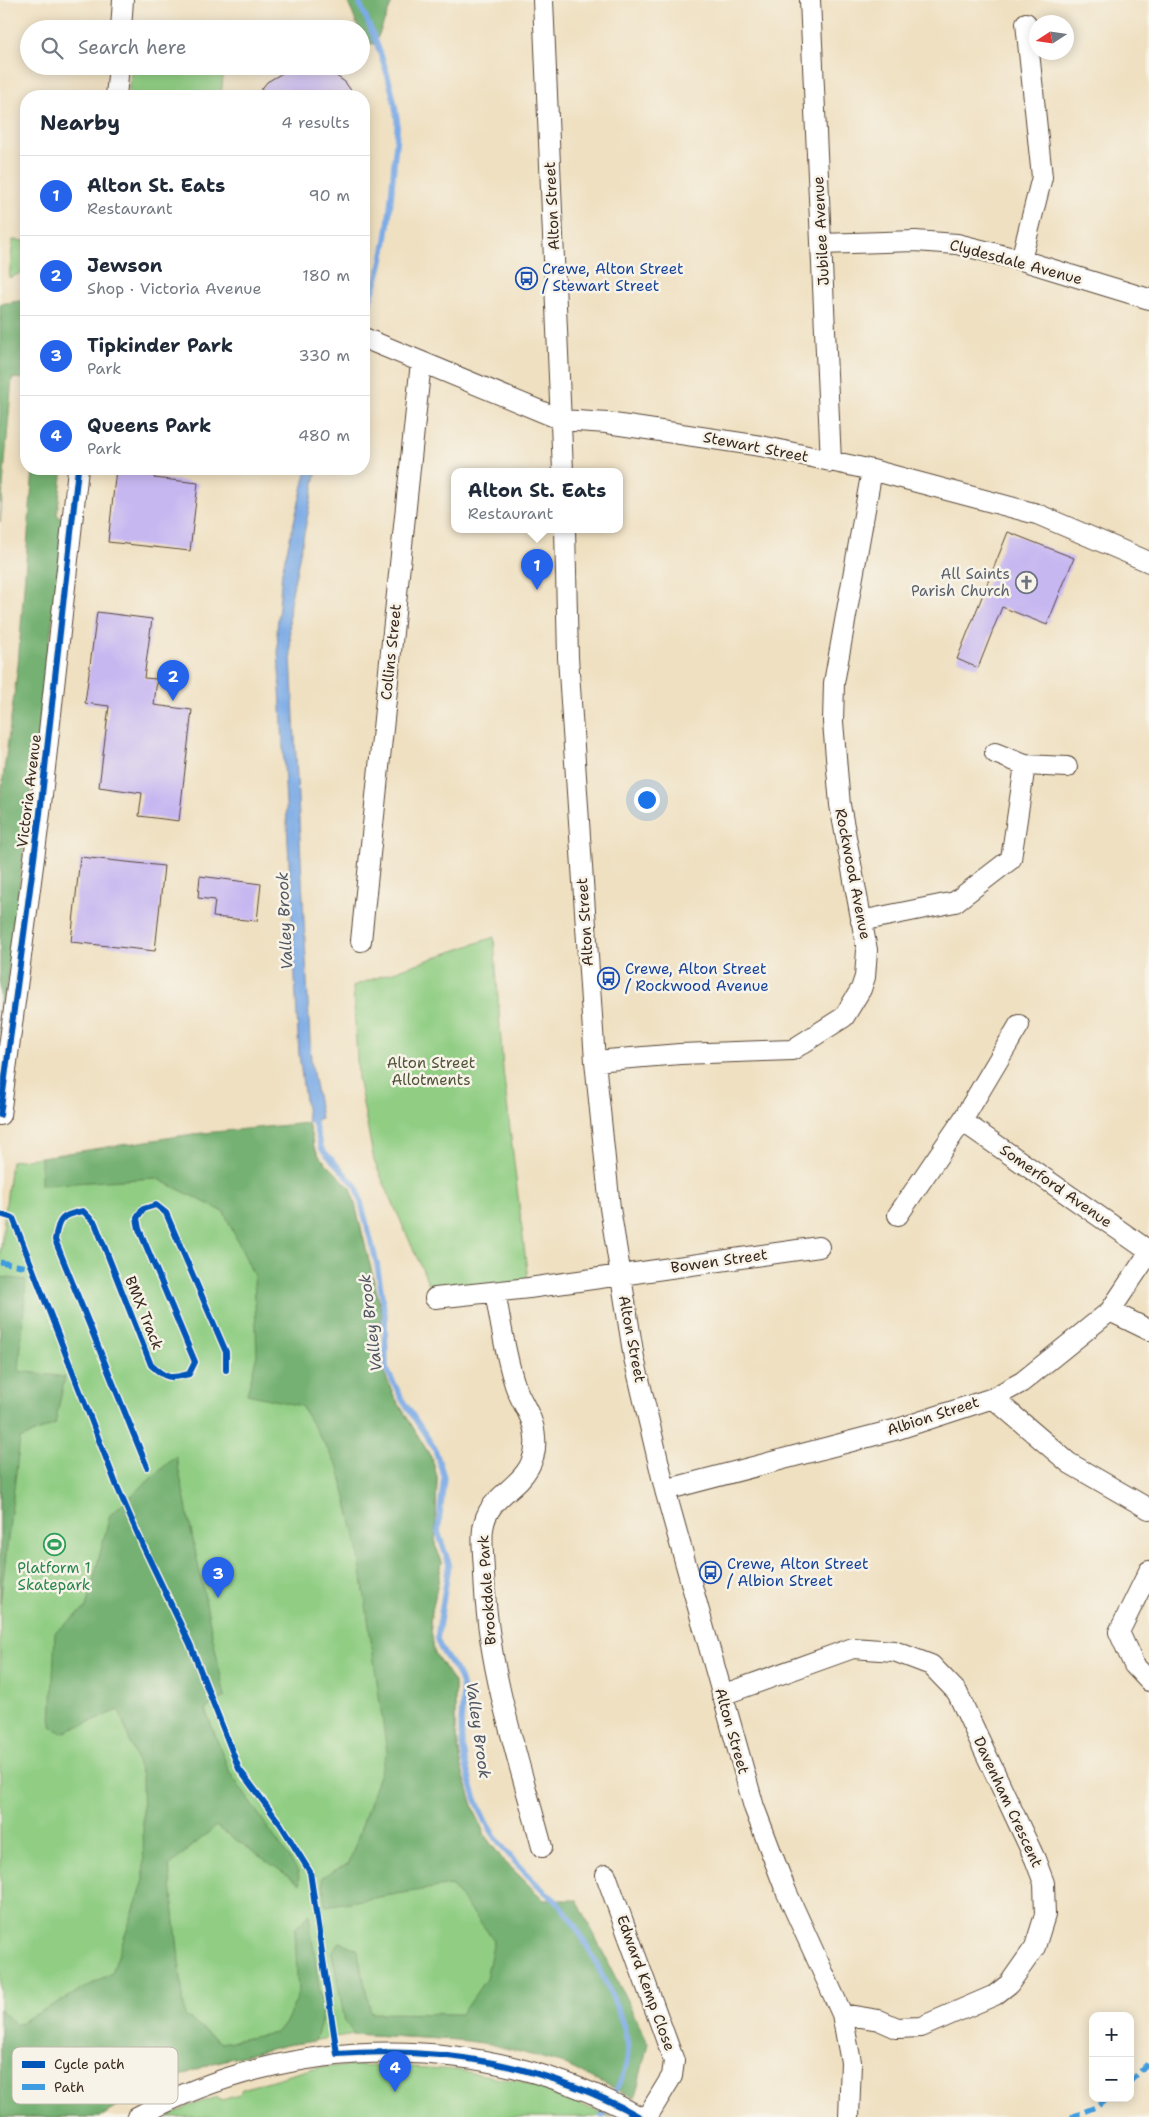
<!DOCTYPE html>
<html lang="en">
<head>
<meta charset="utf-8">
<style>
	:root { --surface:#fff; --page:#f2f2f3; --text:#1f2937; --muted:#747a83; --line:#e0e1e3; --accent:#2563eb }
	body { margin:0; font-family:"Shantell Sans",sans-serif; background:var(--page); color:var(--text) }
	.controls { position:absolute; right:15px; bottom:15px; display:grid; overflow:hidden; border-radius:10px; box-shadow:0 2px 12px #0003 }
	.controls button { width:45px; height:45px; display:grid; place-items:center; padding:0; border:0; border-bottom:1px solid var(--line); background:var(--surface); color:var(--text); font:25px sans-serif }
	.compass { position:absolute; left:1029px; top:15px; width:45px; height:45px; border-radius:50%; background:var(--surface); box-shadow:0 2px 12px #0003; rotate:258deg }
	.you { position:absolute; left:646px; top:799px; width:18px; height:18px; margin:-12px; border:4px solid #fff; border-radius:50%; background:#1a73e8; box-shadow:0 0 0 8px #1a73e833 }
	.badge { display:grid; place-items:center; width:32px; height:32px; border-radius:50%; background:var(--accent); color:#fff; font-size:16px; font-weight:700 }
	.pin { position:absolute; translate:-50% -41px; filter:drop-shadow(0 1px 2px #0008) }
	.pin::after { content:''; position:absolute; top:26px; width:18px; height:15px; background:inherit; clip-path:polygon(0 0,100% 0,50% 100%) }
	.popup { position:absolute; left:451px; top:468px; width:172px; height:65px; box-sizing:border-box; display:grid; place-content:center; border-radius:10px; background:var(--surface); filter:drop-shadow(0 1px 4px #0005); font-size:16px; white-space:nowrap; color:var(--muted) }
	.popup b { font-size:19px; color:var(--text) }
	.popup::after { content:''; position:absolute; left:50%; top:100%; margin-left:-10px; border:10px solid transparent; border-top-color:var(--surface) }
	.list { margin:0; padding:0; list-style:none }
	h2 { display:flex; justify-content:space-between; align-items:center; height:65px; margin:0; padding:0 20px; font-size:21px }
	h2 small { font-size:16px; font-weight:400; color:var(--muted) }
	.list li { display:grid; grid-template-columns:32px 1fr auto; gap:15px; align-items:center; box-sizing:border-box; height:80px; padding:0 20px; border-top:1px solid var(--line) }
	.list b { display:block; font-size:19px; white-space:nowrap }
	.list p { margin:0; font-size:16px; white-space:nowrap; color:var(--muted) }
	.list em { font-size:16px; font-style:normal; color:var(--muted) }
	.icon { flex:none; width:28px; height:28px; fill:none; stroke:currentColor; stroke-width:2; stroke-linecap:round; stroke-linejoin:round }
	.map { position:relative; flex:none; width:1149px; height:2117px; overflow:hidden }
	.search { position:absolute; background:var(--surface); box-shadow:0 2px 12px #0003; left:20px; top:20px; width:350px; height:55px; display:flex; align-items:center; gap:12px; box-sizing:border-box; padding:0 18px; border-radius:28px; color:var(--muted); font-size:19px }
	.panel { position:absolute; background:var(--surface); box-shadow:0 2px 12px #0003; left:20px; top:90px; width:350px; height:385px; border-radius:20px }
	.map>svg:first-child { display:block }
</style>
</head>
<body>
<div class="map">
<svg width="1149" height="2117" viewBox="0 0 1149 2117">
	<rect width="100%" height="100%" fill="#f7f3e8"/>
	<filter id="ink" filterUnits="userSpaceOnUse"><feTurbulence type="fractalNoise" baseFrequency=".02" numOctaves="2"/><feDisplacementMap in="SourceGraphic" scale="10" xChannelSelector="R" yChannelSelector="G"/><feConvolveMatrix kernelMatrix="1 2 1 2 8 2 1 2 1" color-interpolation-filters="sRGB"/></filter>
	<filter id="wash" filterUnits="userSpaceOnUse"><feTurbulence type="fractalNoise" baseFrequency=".0096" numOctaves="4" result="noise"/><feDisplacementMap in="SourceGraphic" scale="20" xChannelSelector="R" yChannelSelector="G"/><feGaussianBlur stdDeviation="1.12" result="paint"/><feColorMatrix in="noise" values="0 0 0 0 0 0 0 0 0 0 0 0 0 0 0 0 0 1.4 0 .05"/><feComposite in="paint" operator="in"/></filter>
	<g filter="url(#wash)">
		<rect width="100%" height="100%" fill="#efe0c1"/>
		<path fill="#91ce84" stroke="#667c51" d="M 132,66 L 224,66 L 221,96 L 128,96 Z
			M 13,240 L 26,241 L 26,271 L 9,278 Z
			M 494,937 L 503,1070 L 529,1288 L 435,1298 L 374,1161 L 358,1078 L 353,986 Z
			M 308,1123 L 314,1147 L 320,1157 L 351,1188 L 382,1314 L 378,1341 L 380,1363 L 394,1396 L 432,1459 L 437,1477 L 435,1545 L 442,1562 L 430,1621 L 434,1652 L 455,1684 L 455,1730 L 463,1774 L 475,1812 L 485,1836 L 503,1860 L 544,1900 L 459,2040 L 354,2034 L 286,2045 L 213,2063 L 142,2091 L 100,2117 L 0,2117 L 0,1255 L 11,1161 Z
			M 382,2065 L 457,2070 L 524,2082 L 611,2117 L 168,2117 L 189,2106 L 217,2097 L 222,2100 L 239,2095 L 242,2089 L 317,2067 Z"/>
		<path fill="#74b172" stroke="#586e48" d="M 347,0 L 393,0 L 375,44 L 365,43 L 361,29 L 359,29 Z
			M 26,300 L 26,379 L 12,378 L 0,522 L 0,304 Z
			M 33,469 L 63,469 L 57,515 L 65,520 L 0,1037 L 0,801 L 18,665 Z
			M 308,1123 L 314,1147 L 320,1157 L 351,1188 L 382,1314 L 378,1341 L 380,1363 L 394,1396 L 432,1459 L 437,1477 L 435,1545 L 442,1562 L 430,1621 L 434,1652 L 455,1684 L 455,1730 L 463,1774 L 475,1812 L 485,1836 L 503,1860 L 544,1900 L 577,1900 L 648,2043 L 635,2098 L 561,2063 L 490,2044 L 459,2040 L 354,2034 L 345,2022 L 332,1953 L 340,1942 L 357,1949 L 371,2013 L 461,2014 L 486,1979 L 494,1940 L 451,1885 L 326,1906 L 322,1877 L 349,1863 L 387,1752 L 358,1549 L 339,1468 L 301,1406 L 247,1394 L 257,1355 L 254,1276 L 224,1212 L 156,1178 L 41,1185 L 41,1157 L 193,1134 Z
			M 0,1277 L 26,1280 L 19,1371 L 65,1377 L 55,1424 L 20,1439 L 0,1604 Z
			M 176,1456 L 225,1697 L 205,1709 L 230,1773 L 298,1871 L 300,1884 L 216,1826 L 169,1866 L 185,2016 L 221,2043 L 275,2033 L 285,2024 L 298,1996 L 295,1929 L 309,1914 L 323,2015 L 315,2041 L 286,2045 L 213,2063 L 142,2091 L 100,2117 L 0,2117 L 0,2009 L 16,2025 L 112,1973 L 144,1880 L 142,1776 L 119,1710 L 62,1733 L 51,1726 L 55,1632 L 86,1608 L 110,1515 Z"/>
		<path fill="#7cabe6" stroke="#5c6a82" d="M 307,469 L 317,469 L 290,603 L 289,616 L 311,1061 L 321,1118 L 308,1123 L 299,1055 L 277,630 L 282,571 Z"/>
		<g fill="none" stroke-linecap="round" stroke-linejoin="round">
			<path stroke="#7cabe6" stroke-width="5.5" d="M 358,0 C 375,37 392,78 397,119 C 398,133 395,150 394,164 C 390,216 386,267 364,315
				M 312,1115 L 321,1148 L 357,1187 L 377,1264 L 385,1315 L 386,1368 L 403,1401 L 435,1449 L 444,1477 L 438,1532 L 449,1564 L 437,1639 C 441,1656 459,1668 462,1685 C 464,1699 461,1713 461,1727 C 462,1759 472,1794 486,1822 C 501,1849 522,1870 544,1891 C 549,1896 555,1899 559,1904 C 582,1930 627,2016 628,2050 C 628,2074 612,2097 602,2117"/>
		</g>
		<g id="blocks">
			<path fill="#c7b7f1" d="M 310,66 L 329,71 L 345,82 L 355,96 L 256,96 L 267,82 L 291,68 Z
				M 116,469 L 155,469 L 154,478 L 198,483 L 190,551 L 108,542 Z
				M 1008,532 L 1074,558 L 1047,625 L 1002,607 L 978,668 L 957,659 Z
				M 97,612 L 152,619 L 144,678 L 157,679 L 154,705 L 192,710 L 179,821 L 139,816 L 142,793 L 99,787 L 109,706 L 85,703 Z
				M 80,857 L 164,866 L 155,951 L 71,942 Z
				M 200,876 L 261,884 L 257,921 L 213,917 L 215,900 L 198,898 Z"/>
		</g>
	</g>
	<g filter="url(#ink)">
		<use href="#blocks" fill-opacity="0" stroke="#564536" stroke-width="1"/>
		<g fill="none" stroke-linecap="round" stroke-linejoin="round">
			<defs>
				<path id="minor" d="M 543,0 L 563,471
					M 810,0 L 831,462
					M 121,29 L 123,0
					M 116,96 L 119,66
					M 821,244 L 915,241 L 957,244 L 1021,260 L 1149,299
					M 1021,260 L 1042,177 L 1026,23
					M 364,338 L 562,420 L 607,423 L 761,446 L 872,470 L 1037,514 L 1149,562
					M 565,529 L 568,657 L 595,1061 L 610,1208 L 634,1358 L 665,1490 L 754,1807 L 786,1891 L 842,2014 L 851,2062 L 849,2117
					M 995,753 L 1025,765 L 1067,767
					M 861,921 L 955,902 L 1011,859 L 1025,765
					M 361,941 L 421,362
					M 595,1061 L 680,1054 L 792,1050 L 844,1017 L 861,989 L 865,977 L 867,950 L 840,805 L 833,722 L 834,683 L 872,470
					M 0,1115 L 40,813 L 78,469
					M 962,1121 L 1149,1251
					M 898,1215 L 962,1121 L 1019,1025
					M 495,1292 C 501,1323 505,1355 515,1385 C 521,1403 534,1417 535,1437 C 536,1447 534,1458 529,1467 C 516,1491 487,1497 483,1529 C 481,1543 484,1559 484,1574 C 487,1668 518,1757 542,1847
					M 435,1298 L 529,1288 L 819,1247
					M 1110,1311 L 1149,1330
					M 993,1398 L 1069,1463 L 1149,1509
					M 665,1490 L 898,1429 L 993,1398 L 1022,1382 L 1110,1311 L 1149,1253
					M 1149,1571 L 1119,1632 L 1134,1665 L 1149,1681
					M 722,1695 L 853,1648 L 894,1651 L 931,1665 L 957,1692 L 1035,1859 L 1044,1883 L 1045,1915 L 1035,1947 L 1009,1984 L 995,1995 L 921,2027 L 897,2028 L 879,2020 L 842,2014
					M 606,1875 L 674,2061 L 672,2076 L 647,2117
					M 137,2117 C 292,2032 486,2030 640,2117"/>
			</defs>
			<use href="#minor" stroke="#564536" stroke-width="22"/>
			<use href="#minor" stroke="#fff" stroke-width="20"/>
			<path stroke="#3f9ce0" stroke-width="5" stroke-dasharray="10 5" stroke-linecap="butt" d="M 0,1262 L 33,1268
				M 1130,2082 L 1149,2062
				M 1071,2117 L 1098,2106 L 1108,2098"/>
			<defs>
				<path id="cycleway" d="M 0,1115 L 40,813 L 78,469
					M 0,1214 L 13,1218 L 116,1484 L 143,1546 L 190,1644 L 239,1769 L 281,1825 L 310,1872 L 337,2054 C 442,2046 547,2065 640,2117
					M 147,1467 L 55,1240 C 58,1218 62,1215 83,1211 L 95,1223 L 151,1365 C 166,1379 170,1379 189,1374 L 195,1362 L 139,1229 L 137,1218 L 143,1209 L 156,1205 L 166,1213 L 226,1352 L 226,1370"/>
			</defs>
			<use href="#cycleway" stroke="#f7f3e8" stroke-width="9"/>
			<use href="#cycleway" stroke="#0057b8" stroke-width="6"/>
		</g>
	</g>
	<defs>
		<symbol id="bus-ring" viewBox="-11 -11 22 22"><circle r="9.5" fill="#f7f3e8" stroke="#1a4fb4" stroke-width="1.5"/><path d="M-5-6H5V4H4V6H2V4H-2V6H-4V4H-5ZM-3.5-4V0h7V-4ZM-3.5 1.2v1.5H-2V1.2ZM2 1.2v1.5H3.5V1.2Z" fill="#1a4fb4"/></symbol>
		<symbol id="church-ring" viewBox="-11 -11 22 22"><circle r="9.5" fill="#f7f3e8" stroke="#6b7280" stroke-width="1.5"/><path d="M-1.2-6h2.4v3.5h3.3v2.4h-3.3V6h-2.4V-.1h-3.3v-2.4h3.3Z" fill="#6b7280"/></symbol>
		<symbol id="stadium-ring" viewBox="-11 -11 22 22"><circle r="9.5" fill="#f7f3e8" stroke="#2e9e5b" stroke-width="1.5"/><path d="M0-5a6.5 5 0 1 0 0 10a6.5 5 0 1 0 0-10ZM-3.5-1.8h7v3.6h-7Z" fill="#2e9e5b"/></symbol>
	</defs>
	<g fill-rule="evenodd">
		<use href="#bus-ring" x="514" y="266" width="25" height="25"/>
		<use href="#church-ring" x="1014" y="570" width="25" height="25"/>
		<use href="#bus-ring" x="596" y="966" width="25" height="25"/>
		<use href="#stadium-ring" x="42" y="1532" width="25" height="25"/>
		<use href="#bus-ring" x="698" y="1560" width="25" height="25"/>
	</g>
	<g text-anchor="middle" stroke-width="5" stroke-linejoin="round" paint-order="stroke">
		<g font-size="15" fill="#3b2a1e" stroke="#f7f3e8">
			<text transform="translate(552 206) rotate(-93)" y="5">Alton Street</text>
			<text transform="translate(821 231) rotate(-93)" y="5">Jubilee Avenue</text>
			<text transform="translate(1016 262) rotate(15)" y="5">Clydesdale Avenue</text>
			<text transform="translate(756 447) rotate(11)" y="5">Stewart Street</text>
			<text transform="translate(391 652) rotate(-84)" y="5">Collins Street</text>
			<text transform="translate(29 791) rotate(-83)" y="5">Victoria Avenue</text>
			<text transform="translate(853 874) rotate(79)" y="5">Rockwood Avenue</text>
			<text transform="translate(585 922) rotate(-94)" y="5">Alton Street</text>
			<text transform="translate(1056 1186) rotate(35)" y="5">Somerford Avenue</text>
			<text transform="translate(719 1261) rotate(-8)" y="5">Bowen Street</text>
			<text transform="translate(144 1313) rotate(68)" y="5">BMX Track</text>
			<text transform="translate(632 1339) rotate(79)" y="5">Alton Street</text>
			<text transform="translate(933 1416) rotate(-18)" y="5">Albion Street</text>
			<text transform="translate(487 1590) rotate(-94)" y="5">Brookdale Park</text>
			<text transform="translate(732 1731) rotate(74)" y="5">Alton Street</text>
			<text transform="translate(1008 1802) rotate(65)" y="5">Davenham Crescent</text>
			<text transform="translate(646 1983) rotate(70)" y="5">Edward Kemp Close</text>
		</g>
		<g font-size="15" fill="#164399" stroke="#f7f3e8" text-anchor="start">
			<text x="542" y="274">Crewe, Alton Street<tspan x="542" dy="17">/ Stewart Street</tspan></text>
			<text x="625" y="974">Crewe, Alton Street<tspan x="625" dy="17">/ Rockwood Avenue</tspan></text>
			<text x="727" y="1569">Crewe, Alton Street<tspan x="727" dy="17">/ Albion Street</tspan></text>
		</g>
		<g font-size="15" fill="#5b616d" stroke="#f7f3e8" text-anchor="end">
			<text x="1010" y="579">All Saints<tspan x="1010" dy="17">Parish Church</tspan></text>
		</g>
		<g font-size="15" fill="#505338" stroke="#f7f3e8">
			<text x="431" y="1068">Alton Street<tspan x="431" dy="17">Allotments</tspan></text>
		</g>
		<g font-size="15" fill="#27864d" stroke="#f7f3e8">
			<text x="54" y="1573">Platform 1<tspan x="54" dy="17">Skatepark</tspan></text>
		</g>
		<g font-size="16" font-style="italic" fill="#525764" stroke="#f7f3e8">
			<text transform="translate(284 921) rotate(-93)" y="6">Valley Brook</text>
			<text transform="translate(370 1323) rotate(-97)" y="6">Valley Brook</text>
			<text transform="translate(479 1730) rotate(82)" y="6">Valley Brook</text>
		</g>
	</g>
	<rect x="12" y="2047" width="166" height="57" rx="8" fill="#f7f3e8" stroke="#bfb7ab" stroke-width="1"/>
	<rect x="22" y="2061" width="23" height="7" fill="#0057b8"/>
	<rect x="22" y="2084" width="23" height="6" fill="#3f9ce0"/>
	<g font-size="14" fill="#3b2a1e">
		<text x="54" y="2069">Cycle path</text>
		<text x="54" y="2092">Path</text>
	</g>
</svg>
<div class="controls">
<button>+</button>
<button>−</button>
</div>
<svg class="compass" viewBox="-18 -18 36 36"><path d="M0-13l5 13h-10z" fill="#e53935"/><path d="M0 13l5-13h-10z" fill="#747a83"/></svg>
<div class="you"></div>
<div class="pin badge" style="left:537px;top:590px">1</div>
<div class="popup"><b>Alton St. Eats</b>Restaurant</div>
<div class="pin badge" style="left:173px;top:701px">2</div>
<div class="pin badge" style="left:218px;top:1598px">3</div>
<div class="pin badge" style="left:395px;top:2092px">4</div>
<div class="search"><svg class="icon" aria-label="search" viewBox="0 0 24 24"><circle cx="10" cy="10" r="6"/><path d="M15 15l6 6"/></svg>Search here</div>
<section class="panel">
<h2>Nearby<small>4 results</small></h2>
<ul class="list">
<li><span class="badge">1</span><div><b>Alton St. Eats</b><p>Restaurant</p></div><em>90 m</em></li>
<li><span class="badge">2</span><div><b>Jewson</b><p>Shop · Victoria Avenue</p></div><em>180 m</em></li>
<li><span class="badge">3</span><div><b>Tipkinder Park</b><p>Park</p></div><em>330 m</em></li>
<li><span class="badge">4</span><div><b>Queens Park</b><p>Park</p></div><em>480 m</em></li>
</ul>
</section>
</div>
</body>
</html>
